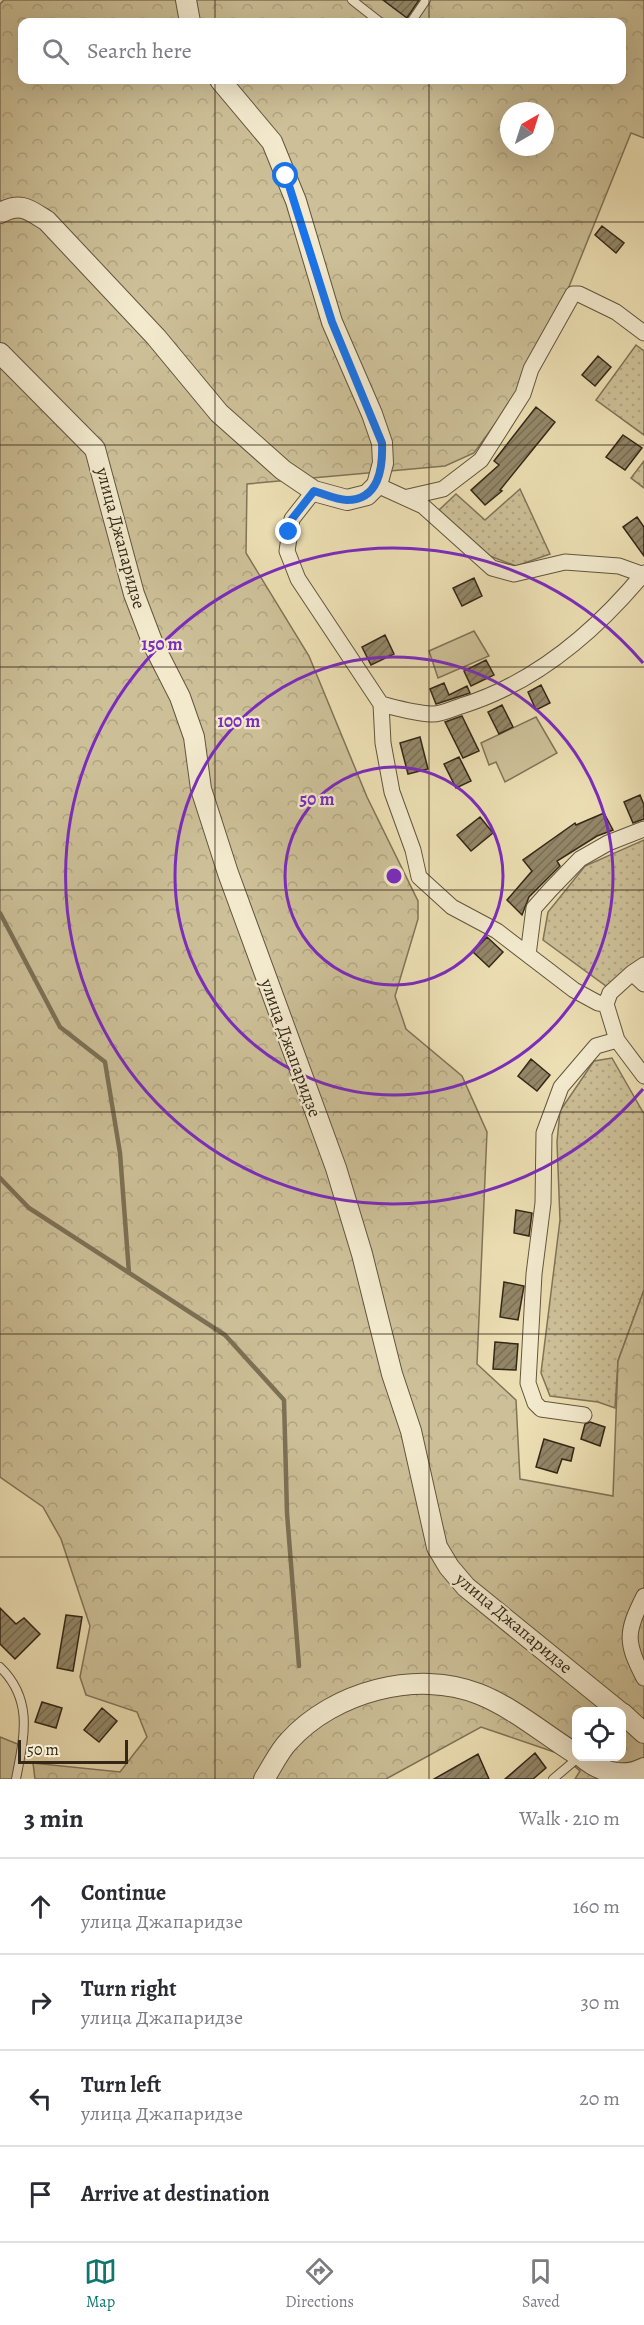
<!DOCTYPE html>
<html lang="en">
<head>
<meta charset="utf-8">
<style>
	:root { --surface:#fff; --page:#f7f7f7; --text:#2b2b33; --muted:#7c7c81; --line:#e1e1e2; --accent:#0f766e }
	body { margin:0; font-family:Alegreya,serif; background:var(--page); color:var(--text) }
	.controls { position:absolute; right:18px; bottom:18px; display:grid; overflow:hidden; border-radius:12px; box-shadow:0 6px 24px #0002 }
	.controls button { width:54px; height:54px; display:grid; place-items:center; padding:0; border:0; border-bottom:2px solid var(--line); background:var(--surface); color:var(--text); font:30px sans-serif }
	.compass { position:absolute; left:500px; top:102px; width:54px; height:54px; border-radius:50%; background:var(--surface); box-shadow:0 6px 24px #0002; rotate:39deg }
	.scale { position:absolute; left:18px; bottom:15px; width:110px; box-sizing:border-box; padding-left:6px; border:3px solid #332717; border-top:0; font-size:16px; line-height:21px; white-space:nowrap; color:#332717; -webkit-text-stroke:4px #f3eace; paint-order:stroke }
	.stop { position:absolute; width:18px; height:18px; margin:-14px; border:4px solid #1a73e8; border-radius:50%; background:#fff }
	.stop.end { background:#1a73e8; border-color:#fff; box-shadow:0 2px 6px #0008 }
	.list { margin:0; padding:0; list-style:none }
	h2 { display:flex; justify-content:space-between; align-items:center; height:78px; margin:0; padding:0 24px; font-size:26px }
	h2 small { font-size:20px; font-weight:400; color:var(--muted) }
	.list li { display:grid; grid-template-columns:39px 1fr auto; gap:18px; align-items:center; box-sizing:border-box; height:96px; padding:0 24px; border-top:2px solid var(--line) }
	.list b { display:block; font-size:22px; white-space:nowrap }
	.list p { margin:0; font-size:20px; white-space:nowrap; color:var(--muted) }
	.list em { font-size:20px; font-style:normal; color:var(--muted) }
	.icon { flex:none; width:33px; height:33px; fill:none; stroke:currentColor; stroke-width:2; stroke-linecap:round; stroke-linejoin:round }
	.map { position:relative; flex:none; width:644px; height:1779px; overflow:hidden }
	.search { position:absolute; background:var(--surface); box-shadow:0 6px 24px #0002; left:18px; right:18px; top:18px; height:66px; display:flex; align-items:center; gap:15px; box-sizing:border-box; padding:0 21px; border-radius:12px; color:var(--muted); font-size:22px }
	.sheet { height:462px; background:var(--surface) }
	nav { display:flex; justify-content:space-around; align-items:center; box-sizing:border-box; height:84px; border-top:2px solid var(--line); background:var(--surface); font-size:16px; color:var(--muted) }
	nav a { display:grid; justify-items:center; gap:3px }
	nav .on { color:var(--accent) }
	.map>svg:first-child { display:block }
</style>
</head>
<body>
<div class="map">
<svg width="644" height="1779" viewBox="0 0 644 1779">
	<defs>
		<pattern id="grass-dots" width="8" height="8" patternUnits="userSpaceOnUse" patternTransform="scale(1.5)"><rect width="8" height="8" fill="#cdc098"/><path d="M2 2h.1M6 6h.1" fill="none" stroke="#b0a582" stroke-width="1.8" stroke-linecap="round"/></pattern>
		<pattern id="forest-crowns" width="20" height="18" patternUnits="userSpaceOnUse" patternTransform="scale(1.5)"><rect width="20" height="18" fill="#cdc098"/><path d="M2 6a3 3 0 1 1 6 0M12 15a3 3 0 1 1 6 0" fill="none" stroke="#b0a582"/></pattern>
		<pattern id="building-hatch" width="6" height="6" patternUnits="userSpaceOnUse" patternTransform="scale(1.5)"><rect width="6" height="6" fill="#938768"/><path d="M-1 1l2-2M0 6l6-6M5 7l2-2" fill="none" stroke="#796e55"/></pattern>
	</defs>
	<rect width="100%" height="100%" fill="#ecdfb3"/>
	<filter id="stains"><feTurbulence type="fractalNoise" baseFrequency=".00333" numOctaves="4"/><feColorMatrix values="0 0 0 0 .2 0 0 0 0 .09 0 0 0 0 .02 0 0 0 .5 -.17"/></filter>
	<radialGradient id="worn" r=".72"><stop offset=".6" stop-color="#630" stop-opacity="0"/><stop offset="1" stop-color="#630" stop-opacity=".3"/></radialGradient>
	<path fill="url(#grass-dots)" stroke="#807458" stroke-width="1.5" d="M 636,345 L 644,351 L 644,435 L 596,400 Z
		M 644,461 L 644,488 L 631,478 Z
		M 520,489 L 550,554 L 516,566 L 490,556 L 439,510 L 456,494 L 485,520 Z
		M 644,840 L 644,959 L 606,986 L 543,940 L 548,912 L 585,866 Z
		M 612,1058 L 644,1114 L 644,1290 L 618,1361 L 615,1408 L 598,1402 L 550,1396 L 541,1373 L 560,1220 L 557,1142 L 560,1111 L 594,1061 Z"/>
	<path fill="url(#forest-crowns)" stroke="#807458" stroke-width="1.5" fill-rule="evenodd" d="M 4,0 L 644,0 L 644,138 L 631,133 L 537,366 L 474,453 L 445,466 L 247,484 L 246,553 L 309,656 L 367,797 L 418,901 L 418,919 L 395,996 L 406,1029 L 462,1076 L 487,1132 L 477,1364 L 516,1400 L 520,1479 L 613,1496 L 618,1361 L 644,1290 L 644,1779 L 575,1779 L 580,1771 L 560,1754 L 481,1727 L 386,1779 L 35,1779 L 33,1763 L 120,1772 L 147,1737 L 137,1712 L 86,1695 L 80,1677 L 90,1626 L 61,1539 L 43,1507 L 0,1477 L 0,4 ZM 22,22 L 622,22 L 622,80 L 22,80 ZM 509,111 L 545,111 L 545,147 L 509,147 ZM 576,1712 L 622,1712 L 622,1756 L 576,1756 Z"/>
	<path fill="#cdc098" stroke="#807458" stroke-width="1.5" d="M 474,631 L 489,656 L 438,678 L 429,651 Z
		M 536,717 L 557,753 L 505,782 L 496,762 L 489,765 L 481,743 Z
		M 0,1737 L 20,1745 L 13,1779 L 0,1779 Z"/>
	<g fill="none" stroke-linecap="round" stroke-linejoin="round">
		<path stroke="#7c7055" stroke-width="4.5" d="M 0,913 L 60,1027 L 105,1062 L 120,1153 L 129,1273
			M 0,1178 L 29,1208 L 225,1335 L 284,1400 L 287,1513 L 299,1666"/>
	</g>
	<path fill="url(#building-hatch)" stroke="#332717" stroke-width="1.5" d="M 383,0 L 419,0 L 407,18 Z
		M 602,226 L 624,243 L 616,253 L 595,235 Z
		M 598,356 L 611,367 L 595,386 L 582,375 Z
		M 536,407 L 555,422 L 500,490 L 502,491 L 485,505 L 471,490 L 499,465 L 494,461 Z
		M 623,435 L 642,448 L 625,470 L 606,457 Z
		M 637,517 L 644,527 L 644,556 L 623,527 Z
		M 474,578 L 482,596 L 462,606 L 453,588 Z
		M 385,635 L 394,654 L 371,665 L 362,647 Z
		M 486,660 L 494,675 L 471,686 L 464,671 Z
		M 444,683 L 449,695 L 467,686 L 470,693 L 436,704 L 430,689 Z
		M 541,685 L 550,703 L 536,710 L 528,692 Z
		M 502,705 L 513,727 L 499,734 L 488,712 Z
		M 462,716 L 479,751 L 463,758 L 445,722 Z
		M 420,737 L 428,769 L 408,774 L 400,743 Z
		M 459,757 L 471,781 L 456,788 L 444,764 Z
		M 640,795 L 644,805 L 644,819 L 633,823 L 624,802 Z
		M 604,813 L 613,830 L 597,836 L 557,861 L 560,866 L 529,897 L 522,915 L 507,900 L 532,871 L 523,860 L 575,823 L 576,825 Z
		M 480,817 L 493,833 L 471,851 L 457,835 Z
		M 487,937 L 503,952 L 489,967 L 473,952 Z
		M 531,1059 L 550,1075 L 537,1091 L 518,1076 Z
		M 516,1210 L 532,1213 L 529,1236 L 514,1233 Z
		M 504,1282 L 524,1286 L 518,1320 L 500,1317 Z
		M 495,1342 L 518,1344 L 516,1370 L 493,1369 Z
		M 590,1422 L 605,1427 L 600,1446 L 581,1439 L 585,1424 Z
		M 544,1439 L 574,1448 L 571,1461 L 562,1459 L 557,1473 L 536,1467 Z
		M 0,1608 L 16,1624 L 24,1618 L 40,1634 L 15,1659 L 0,1644 Z
		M 66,1615 L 82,1617 L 73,1671 L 57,1668 Z
		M 42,1702 L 62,1708 L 56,1728 L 35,1722 Z
		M 102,1708 L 117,1721 L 99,1742 L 84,1730 Z
		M 535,1753 L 546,1768 L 533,1779 L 505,1779 Z
		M 478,1754 L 489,1779 L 434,1779 Z"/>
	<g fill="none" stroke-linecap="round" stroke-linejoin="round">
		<defs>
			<path id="service" d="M 352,0 L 380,22
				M 411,22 L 426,0
				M 0,1667 C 34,1700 24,1737 16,1779
				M 553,1779 L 579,1757"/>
			<path id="minor" d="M 377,485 L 423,506 L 492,568 L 514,574 L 565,562 L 619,566 L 644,575
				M 314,491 L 292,519 L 287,551 L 298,579 L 381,704 C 397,708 414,713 431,714 C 440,715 452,709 461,706 C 536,683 595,632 644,573
				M 408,497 L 443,489 L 481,460 L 523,394 L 531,369 L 573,294 L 579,294 L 616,312 L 644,333
				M 381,704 L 383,743 L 392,792 L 413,850 L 419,877 L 452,907 L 497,931 L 574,990 L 598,1003 L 606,1004
				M 528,955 L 534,908 L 551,889 L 580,859 L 608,843 L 644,829
				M 644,965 L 632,973 L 644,984
				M 617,1040 L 644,1076
				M 584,1415 L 541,1409 L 535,1403 L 528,1383 L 534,1274 L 543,1203 L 544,1133 L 561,1087 L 596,1046 L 617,1040 L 606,1004 L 610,993 L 632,973
				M 644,1596 C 626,1632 625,1642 644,1678"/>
			<path id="tertiary" d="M 186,0 L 190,22
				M 0,213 C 21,202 28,209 47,221 L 156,337 L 219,413 L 283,470 L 314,491 L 347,500 L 367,495 L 377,485 L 383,463 L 382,443 L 372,414 L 332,322 L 296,201 L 272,142 L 220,80
				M 0,353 L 95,449 L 134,594 L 153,644 L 180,697 L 194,737 L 201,789 L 228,873 L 336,1168 L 362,1254 L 392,1374 L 411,1431 L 437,1547 L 449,1567 L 466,1587 L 620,1712
				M 622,1713 L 644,1733
				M 581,1756 C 599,1772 623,1779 644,1768
				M 264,1779 C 272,1767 279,1751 289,1741 C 333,1692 417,1669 479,1694 C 514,1708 544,1734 576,1754"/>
		</defs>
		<use href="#service" stroke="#61553e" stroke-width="10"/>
		<use href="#minor" stroke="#61553e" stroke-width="17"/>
		<use href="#tertiary" stroke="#61553e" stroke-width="22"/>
		<use href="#service" stroke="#f3eace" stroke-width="8"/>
		<use href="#minor" stroke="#f3eace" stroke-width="15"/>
		<use href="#tertiary" stroke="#f3eace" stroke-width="20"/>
	</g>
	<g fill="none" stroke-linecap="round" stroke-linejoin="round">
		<path stroke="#1a73e8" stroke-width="8" d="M 286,176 L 332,322 L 382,443 C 383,468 379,500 347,500 C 337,500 324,494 314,491 L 292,519 L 289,532"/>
	</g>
	<path fill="none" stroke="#332717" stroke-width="1.5" stroke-opacity="0.55" d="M 215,0 L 215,22M 429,0 L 429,22M 215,80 L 215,1779M 429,80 L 429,1779M 0,222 L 644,222M 0,445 L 644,445M 0,667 L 644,667M 0,890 L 644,890M 0,1112 L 644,1112M 0,1334 L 644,1334M 0,1557 L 644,1557"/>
	<g fill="none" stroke="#7b2cbf" stroke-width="3">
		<circle cx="394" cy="876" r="109"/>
		<circle cx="394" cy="876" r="219"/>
		<path d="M643 1089A328 328 0 1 1 643 663"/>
	</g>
	<g text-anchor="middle" stroke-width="4.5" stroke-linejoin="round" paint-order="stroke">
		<g font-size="18" fill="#332717" stroke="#f3eace">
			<text transform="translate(121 538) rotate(75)" y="6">улица Джапаридзе</text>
			<text transform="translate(291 1048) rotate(70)" y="6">улица Джапаридзе</text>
			<text transform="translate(514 1623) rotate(40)" y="6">улица Джапаридзе</text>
		</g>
	</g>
	<circle cx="394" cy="876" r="9" fill="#7b2cbf" stroke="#f3eace" stroke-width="3"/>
	<g font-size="18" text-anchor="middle" font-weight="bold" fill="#7b2cbf" stroke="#f3eace" stroke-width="4.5" stroke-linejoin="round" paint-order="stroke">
		<text x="162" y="650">150 m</text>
		<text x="239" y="727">100 m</text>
		<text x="317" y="805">50 m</text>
	</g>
	<rect width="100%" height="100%" filter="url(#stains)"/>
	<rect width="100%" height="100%" fill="url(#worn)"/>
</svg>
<div class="controls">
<button><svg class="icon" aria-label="locate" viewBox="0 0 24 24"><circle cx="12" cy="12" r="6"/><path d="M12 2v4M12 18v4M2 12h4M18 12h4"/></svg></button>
</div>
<svg class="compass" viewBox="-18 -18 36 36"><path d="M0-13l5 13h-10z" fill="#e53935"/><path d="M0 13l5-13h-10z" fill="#7c7c81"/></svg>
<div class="scale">50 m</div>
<div class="stop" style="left:286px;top:176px"></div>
<div class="stop end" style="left:289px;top:532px"></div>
<div class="search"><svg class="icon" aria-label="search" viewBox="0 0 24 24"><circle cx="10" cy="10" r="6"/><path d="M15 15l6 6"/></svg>Search here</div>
</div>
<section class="sheet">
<h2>3 min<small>Walk · 210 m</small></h2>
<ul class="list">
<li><svg class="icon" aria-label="ahead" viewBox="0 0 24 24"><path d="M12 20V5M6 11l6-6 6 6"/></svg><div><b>Continue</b><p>улица Джапаридзе</p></div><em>160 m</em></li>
<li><svg class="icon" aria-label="right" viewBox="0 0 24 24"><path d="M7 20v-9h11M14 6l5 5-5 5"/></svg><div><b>Turn right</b><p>улица Джапаридзе</p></div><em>30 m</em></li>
<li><svg class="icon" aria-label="left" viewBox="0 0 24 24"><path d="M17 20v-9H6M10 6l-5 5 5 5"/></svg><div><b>Turn left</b><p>улица Джапаридзе</p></div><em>20 m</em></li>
<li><svg class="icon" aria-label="arrive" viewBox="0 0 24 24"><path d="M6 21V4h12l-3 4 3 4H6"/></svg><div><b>Arrive at destination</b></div></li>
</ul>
</section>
<nav>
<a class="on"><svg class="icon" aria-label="map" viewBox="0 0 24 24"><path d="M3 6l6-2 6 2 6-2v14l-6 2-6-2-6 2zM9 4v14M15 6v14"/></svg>Map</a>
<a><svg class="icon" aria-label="directions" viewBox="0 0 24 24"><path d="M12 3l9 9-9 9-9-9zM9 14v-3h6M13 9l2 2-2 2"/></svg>Directions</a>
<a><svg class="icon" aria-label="saved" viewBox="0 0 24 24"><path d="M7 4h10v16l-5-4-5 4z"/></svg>Saved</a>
</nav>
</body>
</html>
